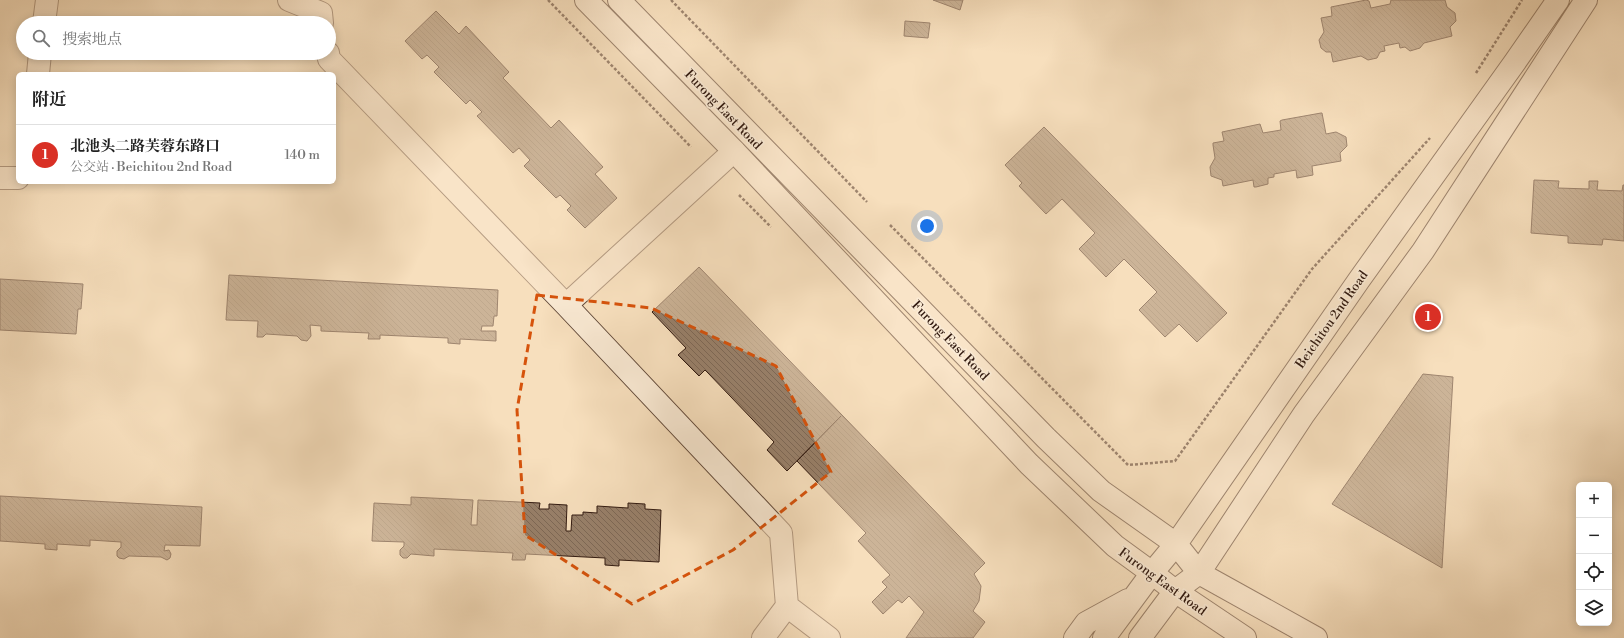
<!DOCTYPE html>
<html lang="zh">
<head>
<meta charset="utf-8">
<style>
	:root { --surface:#fff; --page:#f2f2f2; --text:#222; --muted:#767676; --line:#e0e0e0; --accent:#d93025 }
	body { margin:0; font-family:"Libre Bodoni","Noto Serif SC",serif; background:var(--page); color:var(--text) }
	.controls { position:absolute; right:12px; bottom:12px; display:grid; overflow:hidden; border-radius:6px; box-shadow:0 2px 10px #0003 }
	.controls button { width:36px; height:36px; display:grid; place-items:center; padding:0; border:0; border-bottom:1px solid var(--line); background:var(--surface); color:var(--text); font:20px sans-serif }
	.you { position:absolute; left:927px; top:226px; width:14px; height:14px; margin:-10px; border:3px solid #fff; border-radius:50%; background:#1a73e8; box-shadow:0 0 0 6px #1a73e833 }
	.badge { display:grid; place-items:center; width:26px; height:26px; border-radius:50%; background:var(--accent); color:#fff; font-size:13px; font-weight:700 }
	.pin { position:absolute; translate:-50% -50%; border:2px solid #fff; box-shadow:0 1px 4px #0006 }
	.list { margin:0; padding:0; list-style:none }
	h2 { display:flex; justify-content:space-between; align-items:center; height:52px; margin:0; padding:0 16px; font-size:17px }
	h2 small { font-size:13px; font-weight:400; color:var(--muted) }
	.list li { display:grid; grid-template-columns:26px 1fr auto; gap:12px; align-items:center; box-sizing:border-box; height:60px; padding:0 16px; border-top:1px solid var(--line) }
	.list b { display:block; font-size:15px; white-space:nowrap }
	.list p { margin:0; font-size:13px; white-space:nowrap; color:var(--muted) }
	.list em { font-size:13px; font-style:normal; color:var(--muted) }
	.icon { flex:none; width:22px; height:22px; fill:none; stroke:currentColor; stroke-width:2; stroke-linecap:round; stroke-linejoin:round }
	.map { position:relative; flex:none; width:1624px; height:638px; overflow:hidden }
	.search { position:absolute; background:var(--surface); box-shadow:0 2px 10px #0003; left:16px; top:16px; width:320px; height:44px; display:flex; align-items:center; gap:10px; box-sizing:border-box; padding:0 14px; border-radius:22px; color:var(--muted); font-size:15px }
	.panel { position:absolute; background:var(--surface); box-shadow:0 2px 10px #0003; left:16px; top:72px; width:320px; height:112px; border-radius:6px }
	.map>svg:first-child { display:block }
</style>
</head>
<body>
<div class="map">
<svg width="1624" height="638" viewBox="0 0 1624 638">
	<defs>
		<pattern id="building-back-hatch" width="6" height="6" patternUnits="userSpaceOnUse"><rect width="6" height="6" fill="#98806a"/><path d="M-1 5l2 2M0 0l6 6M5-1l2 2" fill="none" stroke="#7d6856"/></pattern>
	</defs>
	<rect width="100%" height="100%" fill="#f7dfbd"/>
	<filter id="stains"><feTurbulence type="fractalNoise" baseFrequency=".005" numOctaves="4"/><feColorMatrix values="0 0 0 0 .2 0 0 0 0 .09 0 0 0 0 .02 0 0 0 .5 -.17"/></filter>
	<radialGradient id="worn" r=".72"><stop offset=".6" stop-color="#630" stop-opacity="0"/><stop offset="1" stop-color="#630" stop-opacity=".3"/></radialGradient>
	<path fill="url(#building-back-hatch)" stroke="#321a10" d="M 933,0 L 963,0 L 960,10 Z
		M 1366,0 L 1369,1 L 1371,8 L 1390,4 L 1391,0 L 1445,0 L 1447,7 L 1455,13 L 1456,21 L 1450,27 L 1452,36 L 1424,43 L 1420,48 L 1410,51 L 1405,47 L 1400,48 L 1399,43 L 1384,46 L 1385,51 L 1380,52 L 1377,58 L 1368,60 L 1361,56 L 1333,62 L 1331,52 L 1326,52 L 1321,48 L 1319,40 L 1324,32 L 1321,18 L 1332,16 L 1331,7 Z
		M 436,11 L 459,34 L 466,26 L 509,72 L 503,78 L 551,128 L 559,120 L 603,167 L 595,174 L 617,198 L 585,228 L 567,210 L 571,206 L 560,195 L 556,198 L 524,166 L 530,160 L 519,148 L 513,153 L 477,116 L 482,112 L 470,100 L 466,104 L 434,72 L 439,67 L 427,55 L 422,59 L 405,41 Z
		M 905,21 L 930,23 L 928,38 L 904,36 Z
		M 1321,113 L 1322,113 L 1326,134 L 1336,132 L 1346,137 L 1347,146 L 1340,153 L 1341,161 L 1312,166 L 1313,175 L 1297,178 L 1296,170 L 1274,174 L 1274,177 L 1268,178 L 1268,184 L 1256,187 L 1254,187 L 1253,180 L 1223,186 L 1222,180 L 1211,176 L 1210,167 L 1215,158 L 1213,145 L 1213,143 L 1224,141 L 1222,132 L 1260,124 L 1263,133 L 1281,130 L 1280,121 L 1282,120 Z
		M 1044,127 L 1227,313 L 1197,342 L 1179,324 L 1165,337 L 1139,310 L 1157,292 L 1124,259 L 1106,277 L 1079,249 L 1095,233 L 1062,199 L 1046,214 L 1019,186 L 1022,183 L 1005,165 Z
		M 1534,180 L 1559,181 L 1558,188 L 1589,189 L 1589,181 L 1598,181 L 1597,190 L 1622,191 L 1623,185 L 1624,185 L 1624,241 L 1603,239 L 1602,245 L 1568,243 L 1568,236 L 1531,233 Z
		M 699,267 L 985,563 L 974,574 L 981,586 L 979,601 L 973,611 L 985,622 L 973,638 L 906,638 L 924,612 L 909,596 L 902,603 L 898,600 L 883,614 L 872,602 L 887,587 L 882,582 L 890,575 L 858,541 L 866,533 L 797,461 L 841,416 L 787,471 L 767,450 L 774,442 L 708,373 L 705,370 L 699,376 L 678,355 L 686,348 L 652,312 Z
		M 229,275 L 498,290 L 497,316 L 494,316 L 493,326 L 482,326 L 481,331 L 496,331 L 496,341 L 460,339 L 460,344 L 448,343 L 448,338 L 380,335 L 380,339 L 368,339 L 369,333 L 321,331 L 321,326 L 310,325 L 311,336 L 307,341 L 301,340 L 297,336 L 266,334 L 263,337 L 257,337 L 258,321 L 226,320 Z
		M 0,279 L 83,284 L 81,309 L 78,309 L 76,334 L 0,330 Z
		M 1423,374 L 1453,377 L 1442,568 L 1332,504 Z
		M 0,496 L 202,507 L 200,546 L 165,545 L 164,551 L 169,550 L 171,554 L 170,558 L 167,560 L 161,557 L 129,556 L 124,559 L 119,558 L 117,556 L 117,551 L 121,547 L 121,542 L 90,540 L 90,546 L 57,544 L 57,550 L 45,549 L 45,544 L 0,541 Z
		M 411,497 L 473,500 L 471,525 L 477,525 L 478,500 L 540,503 L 539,509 L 549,509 L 549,504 L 567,505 L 566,531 L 571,531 L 572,515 L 583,515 L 583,512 L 597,513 L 597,506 L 628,508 L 628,503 L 645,504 L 645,509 L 661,510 L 659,562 L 619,560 L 619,566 L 605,565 L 605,558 L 526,554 L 525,560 L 512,560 L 513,553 L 434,549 L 434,556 L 411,554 L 407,558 L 403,558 L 400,555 L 400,550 L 404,546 L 404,542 L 372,541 L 374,503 L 411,505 Z"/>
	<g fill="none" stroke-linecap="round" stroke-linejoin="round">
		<defs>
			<path id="street" d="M 289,0 L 321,13 L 322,23
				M 44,23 L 47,0
				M 328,53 L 329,59 L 566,305 L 781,533 L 787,606 L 763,638
				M 38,74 L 40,53
				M 0,178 L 18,178
				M 566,305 L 734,151
				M 787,606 L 829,638"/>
			<path id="secondary" d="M 586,0 L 734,151 L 1029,464 L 1115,546 L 1152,573 L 1175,591 L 1245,638
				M 619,0 L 1046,438 L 1101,491 L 1176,544 L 1199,573 L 1316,638
				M 1075,638 L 1086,623 L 1128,600
				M 1104,638 L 1152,573 L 1176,544 L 1359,280 L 1515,62 L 1558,0
				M 1140,638 L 1175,591 L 1199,573 L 1304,414 L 1423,251 L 1586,0"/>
		</defs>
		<use href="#street" stroke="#634b3b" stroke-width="24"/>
		<use href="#secondary" stroke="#321a10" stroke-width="24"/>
		<path stroke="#321a10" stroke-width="2.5" stroke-dasharray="3 2" stroke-linecap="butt" d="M 548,0 L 691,147
			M 671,0 L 867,202
			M 1476,73 L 1522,0
			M 739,195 L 771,227
			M 890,225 L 1128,465 L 1175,461 L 1312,269 L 1430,138"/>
		<use href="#street" stroke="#faead4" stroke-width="22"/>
		<use href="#secondary" stroke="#faead4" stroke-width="22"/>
	</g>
	<path d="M0 0H1624V638H0ZM 537,295 L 651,308 L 776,366 L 831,472 L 733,550 L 632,604 L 525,535 L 517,410 Z" fill="#f7dfbd" fill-opacity=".55" fill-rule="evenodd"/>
	<path fill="none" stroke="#d6530c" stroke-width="3" stroke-dasharray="8 5" stroke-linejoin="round" d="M 537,295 L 651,308 L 776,366 L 831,472 L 733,550 L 632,604 L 525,535 L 517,410 Z"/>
	<g text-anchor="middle" stroke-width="3.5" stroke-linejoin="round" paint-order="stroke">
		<g font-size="13" fill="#321a10" stroke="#faead4">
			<text transform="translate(724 109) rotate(46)" y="5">Furong East Road</text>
			<text transform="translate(1331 319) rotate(-55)" y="5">Beichitou 2nd Road</text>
			<text transform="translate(951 340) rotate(46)" y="5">Furong East Road</text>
			<text transform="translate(1163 581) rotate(36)" y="5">Furong East Road</text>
		</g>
	</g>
	<rect width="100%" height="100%" filter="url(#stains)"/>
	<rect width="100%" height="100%" fill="url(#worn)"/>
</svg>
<div class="controls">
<button>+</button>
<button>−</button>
<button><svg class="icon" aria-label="locate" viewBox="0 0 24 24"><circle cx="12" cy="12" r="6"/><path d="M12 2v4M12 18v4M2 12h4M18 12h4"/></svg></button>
<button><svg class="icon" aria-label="layers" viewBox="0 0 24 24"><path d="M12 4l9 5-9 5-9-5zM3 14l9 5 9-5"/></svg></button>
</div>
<div class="you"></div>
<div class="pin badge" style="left:1428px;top:317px">1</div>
<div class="search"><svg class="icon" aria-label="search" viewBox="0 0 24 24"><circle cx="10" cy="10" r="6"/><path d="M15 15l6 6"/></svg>搜索地点</div>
<section class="panel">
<h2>附近<small></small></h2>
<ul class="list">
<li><span class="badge">1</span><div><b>北池头二路芙蓉东路口</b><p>公交站 · Beichitou 2nd Road</p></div><em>140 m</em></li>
</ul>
</section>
</div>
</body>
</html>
